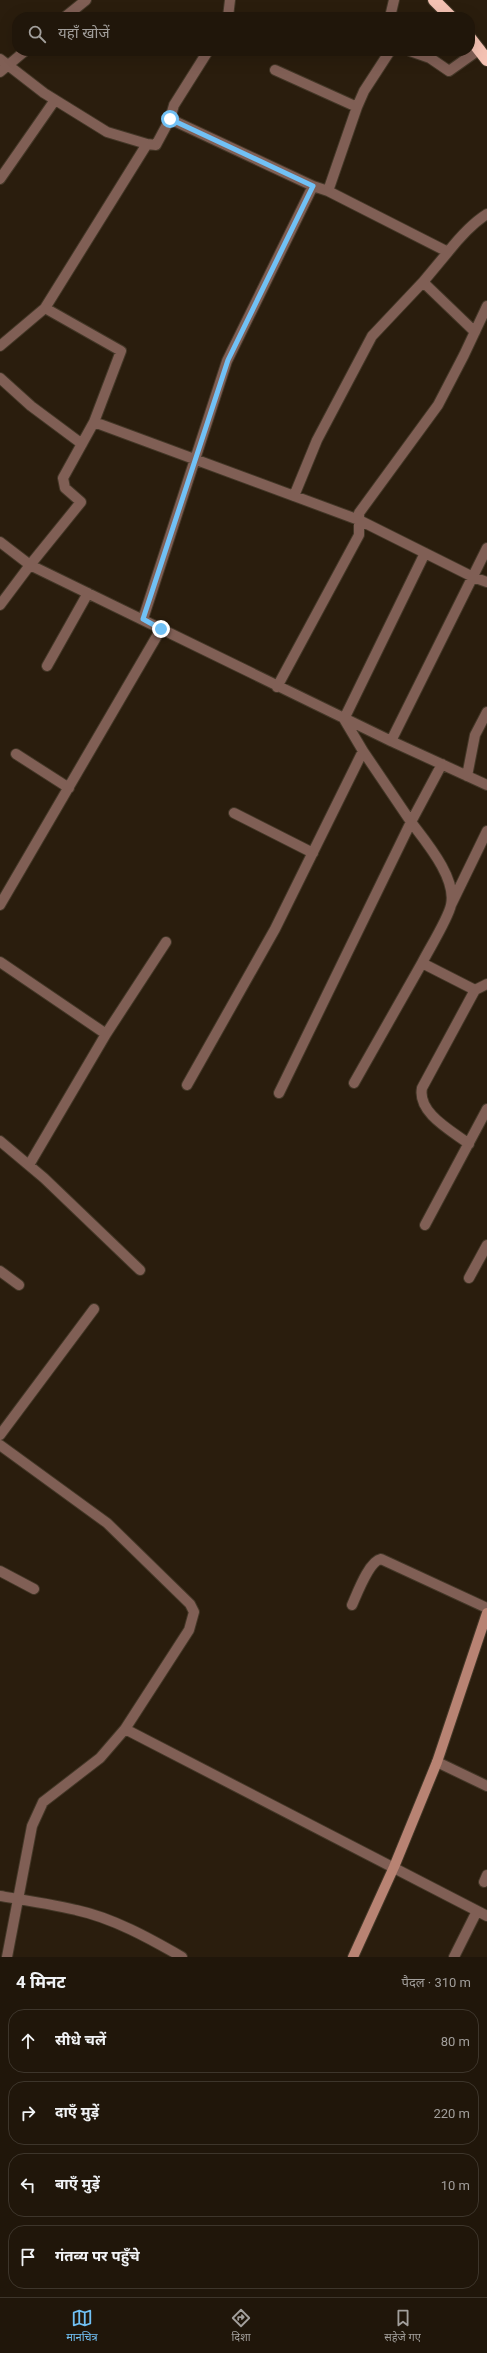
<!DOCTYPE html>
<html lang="hi">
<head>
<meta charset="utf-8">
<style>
	:root { --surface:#20160a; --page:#281f13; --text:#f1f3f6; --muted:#a29f9c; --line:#3d352b; --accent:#71c1f5 }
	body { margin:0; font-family:Roboto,"Noto Sans Devanagari",sans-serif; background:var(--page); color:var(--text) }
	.stop { position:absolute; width:12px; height:12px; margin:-9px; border:3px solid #71c1f5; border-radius:50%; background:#fff }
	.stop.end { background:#71c1f5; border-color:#fff; box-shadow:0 1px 4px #0008 }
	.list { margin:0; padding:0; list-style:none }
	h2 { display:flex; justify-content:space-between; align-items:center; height:52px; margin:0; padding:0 16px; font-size:17px }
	h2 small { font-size:13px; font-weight:400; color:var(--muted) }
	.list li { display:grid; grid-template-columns:26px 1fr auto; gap:12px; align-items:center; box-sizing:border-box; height:64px; margin:0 8px 8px; padding:0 8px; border:1px solid var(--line); border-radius:16px }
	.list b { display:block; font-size:15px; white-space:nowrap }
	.list em { font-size:13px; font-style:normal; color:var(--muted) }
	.icon { flex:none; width:22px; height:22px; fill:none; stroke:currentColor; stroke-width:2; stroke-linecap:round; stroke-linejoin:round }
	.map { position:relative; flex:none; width:487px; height:1957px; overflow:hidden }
	.search { position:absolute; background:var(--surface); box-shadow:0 4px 16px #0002; left:12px; right:12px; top:12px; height:44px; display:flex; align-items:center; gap:10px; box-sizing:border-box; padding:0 14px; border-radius:16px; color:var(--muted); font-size:15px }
	.sheet { height:340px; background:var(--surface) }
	nav { display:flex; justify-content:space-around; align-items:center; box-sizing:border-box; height:56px; border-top:1px solid var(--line); background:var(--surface); font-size:11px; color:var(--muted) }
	nav a { display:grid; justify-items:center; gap:2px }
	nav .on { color:var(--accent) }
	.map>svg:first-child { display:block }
</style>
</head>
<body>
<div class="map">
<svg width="487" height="1957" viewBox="0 0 487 1957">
	<rect width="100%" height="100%" fill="#2a1d0d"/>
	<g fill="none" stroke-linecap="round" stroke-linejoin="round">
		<defs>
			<path id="street" d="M 65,17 L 86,0
				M 228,17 L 230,0
				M 390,17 L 394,0
				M 410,51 L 430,58 L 449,71 L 480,49
				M 0,59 L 44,93 L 107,132 L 147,144
				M 275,70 L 357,107
				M 0,72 L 25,51
				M 170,119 L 313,186
				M 0,179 L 55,100
				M 328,191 L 448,252 L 423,282 L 475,332
				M 448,252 C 459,238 471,224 487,214
				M 45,308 L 121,351 L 94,422
				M 0,346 L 45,308 L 147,144 L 156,145 L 170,119 L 174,105 L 208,51
				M 0,378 L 31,406 L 82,444
				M 294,496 L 317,440 L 372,336 L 423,282
				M 0,542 L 30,565 L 0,605
				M 487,548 L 391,741 L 30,565 L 81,502 L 65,488 L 63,478 L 94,422 L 359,520 L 473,577 L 487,582
				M 143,619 L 227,361 L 313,186 L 328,191 L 357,107 L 364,91 L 390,51
				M 47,666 L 88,593
				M 277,687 L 359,535 L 359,513 L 438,405 L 464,355 L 487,306
				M 391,741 L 487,785
				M 16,754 L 69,788
				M 442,764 L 411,822 C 426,842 457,878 451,905 C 448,919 429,949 422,963 L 475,990
				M 467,776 L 475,735 L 487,712
				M 234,813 L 313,853
				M 0,905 L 161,629
				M 451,905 L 487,831
				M 0,962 L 106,1034 L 166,942
				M 354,1083 L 422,963
				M 187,1085 L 275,929 L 363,751
				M 279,1093 L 411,822 L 363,751 L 344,719 L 425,553
				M 0,1141 L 44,1178 L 140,1270
				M 469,1144 C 452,1131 417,1113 422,1088 L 475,990 L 487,984
				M 29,1165 L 106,1034
				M 425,1225 L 487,1109
				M 0,1271 L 19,1285
				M 469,1278 L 487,1245
				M 0,1435 L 94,1309
				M 0,1445 L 107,1523 L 190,1604 L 194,1612 L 189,1630 L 125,1729 L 100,1758 L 43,1802 L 32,1826 L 7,1957
				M 0,1571 L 34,1589
				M 352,1605 C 357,1594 369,1561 381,1559 L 487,1608
				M 125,1729 L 487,1916
				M 437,1762 L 487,1786
				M 484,1882 L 487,1875
				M 0,1896 C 25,1900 51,1904 76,1910 C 113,1918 149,1938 182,1957
				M 454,1957 L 477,1911"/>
			<path id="secondary" d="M 353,1957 L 394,1867 L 437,1762 L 487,1613"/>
			<path id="highway" d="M 434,0 L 451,17
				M 470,38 L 487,60"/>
		</defs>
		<use href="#street" stroke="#433727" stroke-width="12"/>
		<use href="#secondary" stroke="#433727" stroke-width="12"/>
		<use href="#highway" stroke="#433727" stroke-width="14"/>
		<use href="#street" stroke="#805f55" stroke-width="10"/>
		<use href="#secondary" stroke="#b88373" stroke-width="10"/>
		<use href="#highway" stroke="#f4c2b3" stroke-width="12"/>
	</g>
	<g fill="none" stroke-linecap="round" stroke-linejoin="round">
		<path stroke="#71c1f5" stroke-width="5" d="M 161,629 L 143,619 L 228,360 L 313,186 L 170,119"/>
	</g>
</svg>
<div class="stop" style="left:170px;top:119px"></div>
<div class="stop end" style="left:161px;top:629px"></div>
<div class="search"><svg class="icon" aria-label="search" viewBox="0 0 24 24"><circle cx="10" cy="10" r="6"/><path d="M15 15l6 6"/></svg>यहाँ खोजें</div>
</div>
<section class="sheet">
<h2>4 मिनट<small>पैदल · 310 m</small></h2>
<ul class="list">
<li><svg class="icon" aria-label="ahead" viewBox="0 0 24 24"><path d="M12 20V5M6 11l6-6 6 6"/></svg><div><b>सीधे चलें</b></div><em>80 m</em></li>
<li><svg class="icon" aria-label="right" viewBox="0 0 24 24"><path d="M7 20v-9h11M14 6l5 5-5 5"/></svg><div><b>दाएँ मुड़ें</b></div><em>220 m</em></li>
<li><svg class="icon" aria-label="left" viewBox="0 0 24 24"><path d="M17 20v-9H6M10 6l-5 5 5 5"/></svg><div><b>बाएँ मुड़ें</b></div><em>10 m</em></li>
<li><svg class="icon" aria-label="arrive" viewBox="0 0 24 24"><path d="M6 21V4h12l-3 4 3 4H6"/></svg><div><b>गंतव्य पर पहुँचे</b></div></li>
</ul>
</section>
<nav>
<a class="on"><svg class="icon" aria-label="map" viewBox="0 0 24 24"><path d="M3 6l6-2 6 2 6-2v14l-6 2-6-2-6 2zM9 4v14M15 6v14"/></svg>मानचित्र</a>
<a><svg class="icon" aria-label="directions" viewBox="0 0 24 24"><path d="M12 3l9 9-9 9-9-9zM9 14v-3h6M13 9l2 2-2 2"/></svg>दिशा</a>
<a><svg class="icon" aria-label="saved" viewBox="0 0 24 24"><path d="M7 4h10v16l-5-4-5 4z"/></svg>सहेजे गए</a>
</nav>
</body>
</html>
